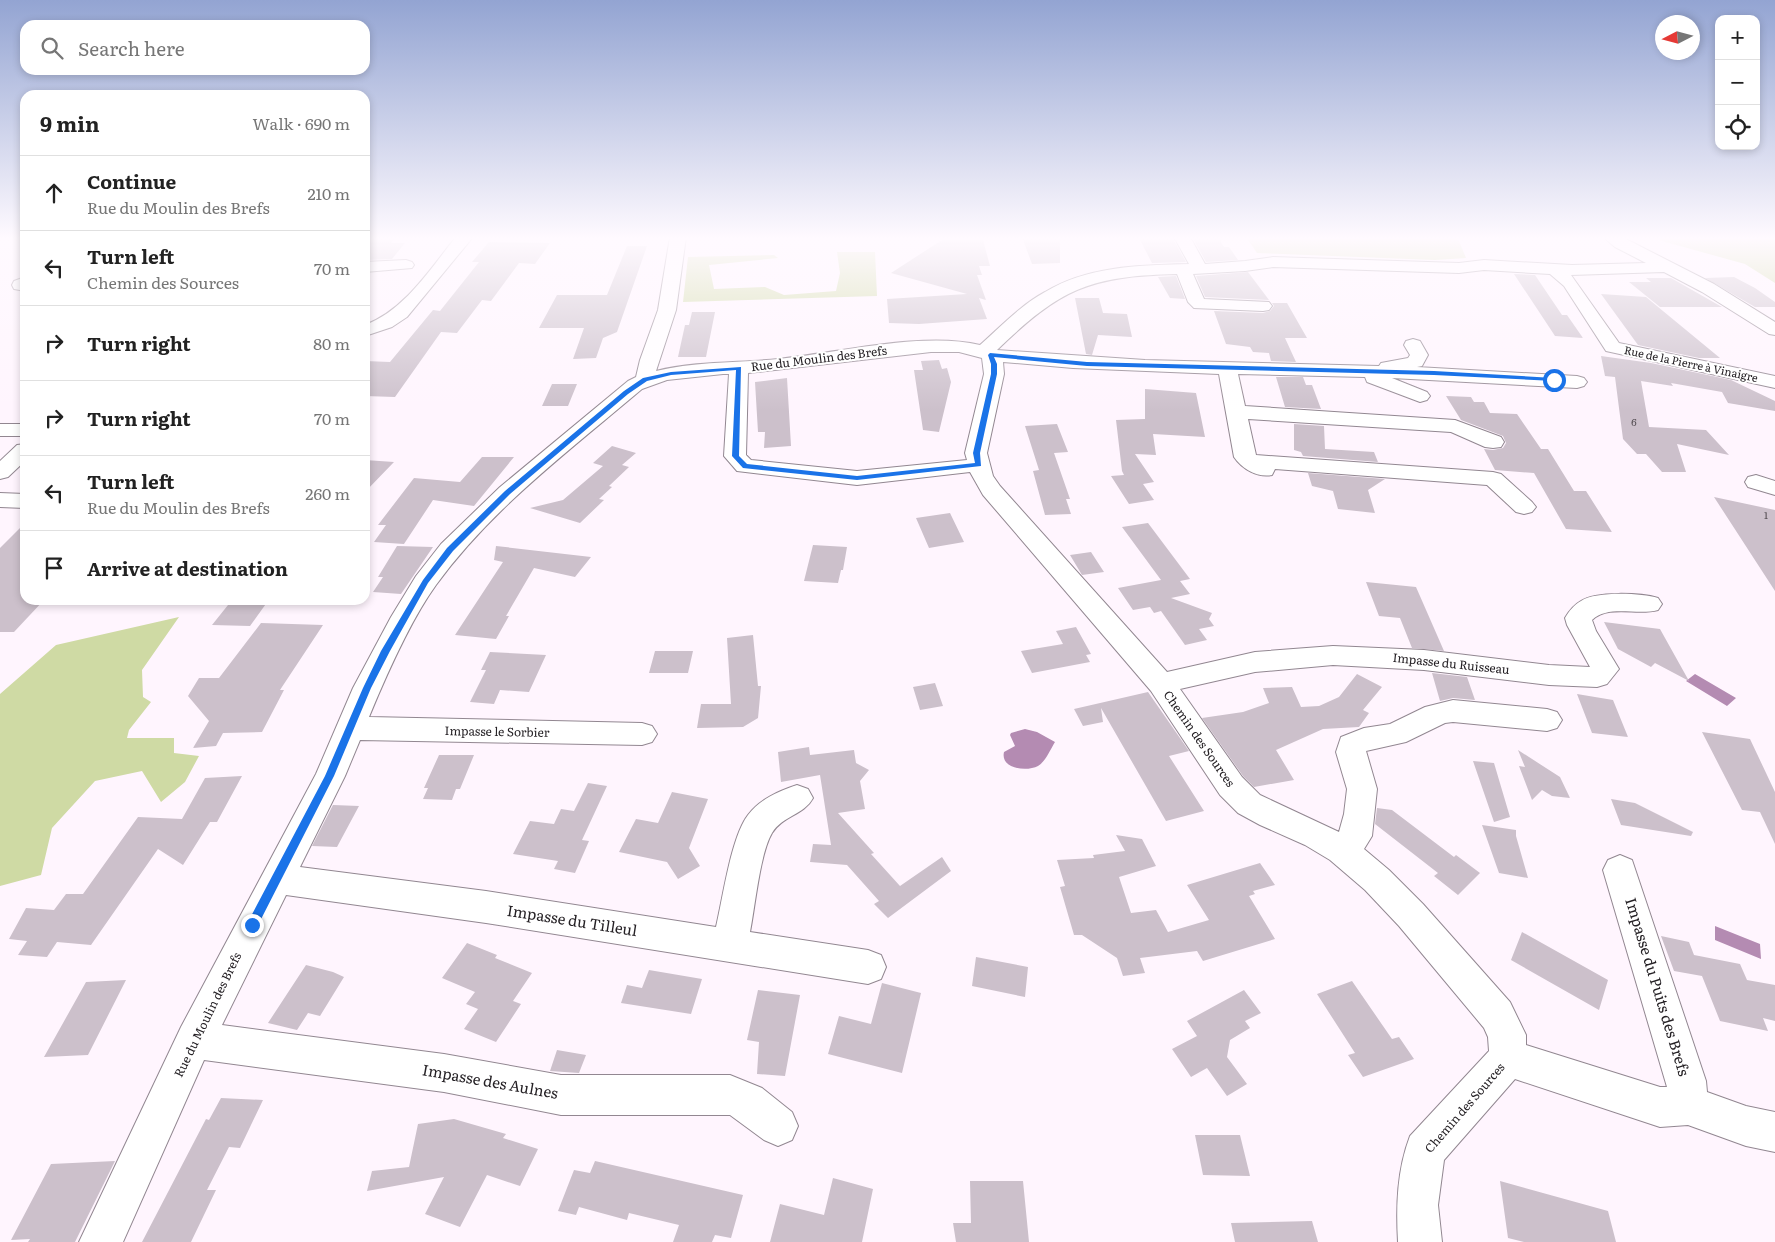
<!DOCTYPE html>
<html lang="en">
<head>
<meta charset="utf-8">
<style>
	:root { --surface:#fff; --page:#f6f6f6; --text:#222; --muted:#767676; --line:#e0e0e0 }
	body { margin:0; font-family:Literata,serif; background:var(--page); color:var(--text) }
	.controls { position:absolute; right:15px; top:15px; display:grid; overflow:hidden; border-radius:10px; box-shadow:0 2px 8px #0003 }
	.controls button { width:45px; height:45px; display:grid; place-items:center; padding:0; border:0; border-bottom:1px solid var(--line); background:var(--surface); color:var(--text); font:25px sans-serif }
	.compass { position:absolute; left:1655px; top:15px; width:45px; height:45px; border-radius:50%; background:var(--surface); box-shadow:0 2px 8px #0003; rotate:264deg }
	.stop { position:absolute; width:15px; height:15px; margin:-11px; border:4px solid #1a73e8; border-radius:50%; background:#fff }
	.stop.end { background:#1a73e8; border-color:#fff; box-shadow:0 1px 5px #0008 }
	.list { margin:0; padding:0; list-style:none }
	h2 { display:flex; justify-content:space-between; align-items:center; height:65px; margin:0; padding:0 20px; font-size:21px }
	h2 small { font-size:16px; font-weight:400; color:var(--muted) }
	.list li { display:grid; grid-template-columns:32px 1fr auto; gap:15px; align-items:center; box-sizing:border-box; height:75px; padding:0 20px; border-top:1px solid var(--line) }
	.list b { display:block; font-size:19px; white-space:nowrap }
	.list p { margin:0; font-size:16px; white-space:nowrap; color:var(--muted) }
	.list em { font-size:16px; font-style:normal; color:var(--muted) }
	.icon { flex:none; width:28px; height:28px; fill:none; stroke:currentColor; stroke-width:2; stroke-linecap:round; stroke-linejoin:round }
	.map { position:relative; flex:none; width:1775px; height:1242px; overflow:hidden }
	.search { position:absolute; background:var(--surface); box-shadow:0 2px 8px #0003; left:20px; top:20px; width:350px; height:55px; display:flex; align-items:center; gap:12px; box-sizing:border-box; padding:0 18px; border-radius:15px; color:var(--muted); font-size:19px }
	.panel { position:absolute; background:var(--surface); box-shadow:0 2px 8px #0003; left:20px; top:90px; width:350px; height:515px; border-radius:15px }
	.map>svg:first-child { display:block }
</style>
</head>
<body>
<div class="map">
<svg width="1775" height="1242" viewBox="0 0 1775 1242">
	<rect width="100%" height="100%" fill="#fff5fe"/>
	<path fill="#cfdaa4" d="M 1246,237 L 1454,237 L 1459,241 L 1466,258 L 1435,260 L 1257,253 Z
		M 1658,237 L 1775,237 L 1775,283 L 1745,264 L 1662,241 Z
		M 837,252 L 875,252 L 877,296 L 683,302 L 688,257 L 774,255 L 778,258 L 709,265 L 714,289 L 765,287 L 784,295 L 836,291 L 840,273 Z
		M 179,617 L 142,670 L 143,697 L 151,702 L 129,730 L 127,738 L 174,738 L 174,753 L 199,756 L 185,782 L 161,802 L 142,771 L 95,781 L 52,828 L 41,875 L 0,886 L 0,694 L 56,645 Z"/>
	<path fill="#b48bb2" d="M 1695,674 L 1736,698 L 1727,706 L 1686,681 Z
		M 1025,729 L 1037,732 L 1055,742 C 1050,750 1046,761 1038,766 C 1027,772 1000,769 1004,752 L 1015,746 L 1010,735 L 1011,733 Z
		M 1715,926 L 1760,944 L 1761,959 L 1715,940 Z"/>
	<path fill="#ccc0cb" d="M 1022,237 L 1060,237 L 1060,263 L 1032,264 Z
		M 1142,237 L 1172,237 L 1186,262 L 1152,263 L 1140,240 L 1143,240 Z
		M 1192,237 L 1218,237 L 1224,247 L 1229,247 L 1238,260 L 1206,262 Z
		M 365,239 L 395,239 L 391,243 L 405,243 L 392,259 L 365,260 Z
		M 942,240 L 983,240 L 990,266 L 979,266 L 982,275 L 977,275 L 986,300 L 979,298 L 987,319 L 919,324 L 889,323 L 887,299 L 967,294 L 891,273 Z
		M 489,242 L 550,243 L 535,264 L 519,263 L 491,301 L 482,300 L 457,333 L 441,332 L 395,397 L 365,396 L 365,361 L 390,362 L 433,310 L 440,311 L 479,262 L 472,262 Z
		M 627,246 L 647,246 L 617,332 L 603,338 L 596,358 L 573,359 L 584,328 L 539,328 L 557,295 L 607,295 Z
		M 1248,272 L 1269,300 L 1205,297 L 1196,276 Z
		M 1514,274 L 1535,275 L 1562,315 L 1567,315 L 1583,338 L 1555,336 Z
		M 1176,276 L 1185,299 L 1170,298 L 1158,277 Z
		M 1734,277 L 1755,288 L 1775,302 L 1775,307 L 1755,307 L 1705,278 Z
		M 1646,278 L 1671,278 L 1722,307 L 1660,307 L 1629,282 L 1651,282 Z
		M 1601,294 L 1646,297 L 1720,358 L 1699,358 L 1638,345 Z
		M 1075,298 L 1099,298 L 1103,313 L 1127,314 L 1132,337 L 1098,335 L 1092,355 L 1086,354 Z
		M 1272,303 L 1287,303 L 1307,338 L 1285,338 L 1296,362 L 1271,361 L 1269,353 L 1253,352 L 1250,347 L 1226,344 L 1214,311 L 1263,313 L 1270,311 L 1274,306 Z
		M 692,312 L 715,312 L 706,357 L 678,357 L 685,325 L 689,325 Z
		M 1601,356 L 1651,363 L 1731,380 L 1775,401 L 1775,411 L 1728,403 L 1722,392 L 1671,383 L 1673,386 L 1641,381 L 1649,427 L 1706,430 L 1729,455 L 1677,444 L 1686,472 L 1662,472 L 1646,454 L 1637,454 L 1623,439 L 1615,377 L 1605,376 Z
		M 939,360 L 942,369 L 947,368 L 951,382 L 939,432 L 923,430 L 914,370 L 923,370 L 921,361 Z
		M 1276,377 L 1303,377 L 1306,385 L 1312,385 L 1321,409 L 1285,407 Z
		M 787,378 L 791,446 L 764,448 L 765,432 L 758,432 L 755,382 Z
		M 552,384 L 577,384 L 568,406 L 542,406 Z
		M 1145,389 L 1196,393 L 1205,437 L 1153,434 L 1156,455 L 1135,454 L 1154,482 L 1143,484 L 1154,500 L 1129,504 L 1111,476 L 1124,475 L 1122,471 L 1116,420 L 1145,419 Z
		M 1446,396 L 1471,397 L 1474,402 L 1484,402 L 1490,413 L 1517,414 L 1541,449 L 1548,449 L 1574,491 L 1586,491 L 1612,532 L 1566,529 L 1534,473 L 1495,470 L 1484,449 L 1493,450 L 1503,448 L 1506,443 L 1503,436 L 1461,420 Z
		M 1057,424 L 1068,452 L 1054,453 L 1070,499 L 1066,499 L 1071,514 L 1045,515 L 1033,471 L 1039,470 L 1025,426 Z
		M 1294,424 L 1324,426 L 1325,449 L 1374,452 L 1378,462 L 1303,456 L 1301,452 L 1294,450 Z
		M 612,446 L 636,453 L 622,465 L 629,467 L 609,486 L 612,487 L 599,499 L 604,500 L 580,523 L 530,508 L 563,500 L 603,466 L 593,463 Z
		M 482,457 L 514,457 L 474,506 L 433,500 L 404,544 L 374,542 L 386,525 L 378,525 L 414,478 L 460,482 Z
		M 365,460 L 394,462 L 365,492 Z
		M 1308,473 L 1385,479 L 1368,490 L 1375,513 L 1338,509 L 1333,491 L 1312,486 Z
		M 1714,497 L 1775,510 L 1775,591 Z
		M 950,513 L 964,542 L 929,548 L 916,518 Z
		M 25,523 L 25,600 L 44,600 L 14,632 L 0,632 L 0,548 Z
		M 1148,523 L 1190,579 L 1180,581 L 1190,594 L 1171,598 L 1212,613 L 1209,619 L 1214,626 L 1199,629 L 1207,640 L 1185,645 L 1161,611 L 1154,613 L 1150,607 L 1133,610 L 1118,588 L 1161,580 L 1122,527 Z
		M 813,545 L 847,547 L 843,570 L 841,570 L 838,583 L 804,581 Z
		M 397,546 L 433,547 L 401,594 L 373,592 L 383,577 L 378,577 Z
		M 496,546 L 591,557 L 575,577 L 534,568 L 506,616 L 509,616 L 496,639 L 455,635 L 503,562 L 494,560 Z
		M 1091,552 L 1104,572 L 1082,575 L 1070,555 Z
		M 1366,582 L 1416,587 L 1444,651 L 1412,648 L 1400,618 L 1379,616 Z
		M 232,600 L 234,600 L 268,601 L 250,626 L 212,625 Z
		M 1604,622 L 1660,629 L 1689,681 L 1655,663 L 1651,667 L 1618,649 Z
		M 261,623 L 323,625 L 280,690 L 284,690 L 262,732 L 223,733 L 216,746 L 193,748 L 209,721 L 188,696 L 199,678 L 219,678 Z
		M 1076,627 L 1091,654 L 1086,655 L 1090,662 L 1032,673 L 1021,651 L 1063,644 L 1056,631 Z
		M 753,635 L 758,686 L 761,686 L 758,718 L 743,727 L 697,728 L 701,704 L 731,704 L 727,638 Z
		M 655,651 L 693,651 L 688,673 L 649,673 Z
		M 490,652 L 546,655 L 529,692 L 500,690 L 494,704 L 470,702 L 486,670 L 481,670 Z
		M 1432,673 L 1467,677 L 1475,700 L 1453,698 L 1440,701 Z
		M 1357,674 L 1382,687 L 1363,710 L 1369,713 L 1359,727 L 1323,729 L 1276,750 L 1294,780 L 1254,787 L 1243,776 L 1202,718 L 1243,712 L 1269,703 L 1263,688 L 1292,687 L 1301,707 L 1319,706 L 1339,697 Z
		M 935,683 L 943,706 L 920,710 L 913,687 Z
		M 1148,692 L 1189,751 L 1169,756 L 1204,811 L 1166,821 L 1101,708 L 1103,722 L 1083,726 L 1074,709 Z
		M 1577,694 L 1613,700 L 1628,737 L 1592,733 Z
		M 1702,732 L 1750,739 L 1775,792 L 1775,844 L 1760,812 L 1742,810 Z
		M 809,747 L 810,755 L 854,750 L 856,763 L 869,770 L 860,781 L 865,809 L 838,813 L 874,853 L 871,854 L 900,886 L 942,857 L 951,871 L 888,918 L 874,904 L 879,901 L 847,865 L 810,862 L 813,844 L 831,845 L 820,775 L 781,782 L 778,752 Z
		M 1518,750 L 1560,777 L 1570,798 L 1552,796 L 1542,790 L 1532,800 L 1519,766 L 1525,767 Z
		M 439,755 L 474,755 L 460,789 L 456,789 L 452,800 L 423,799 L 428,788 L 424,788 Z
		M 1473,761 L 1494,763 L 1510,817 L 1494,822 Z
		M 242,776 L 217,822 L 210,822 L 183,865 L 158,849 L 91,945 L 57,942 L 47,957 L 18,955 L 27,941 L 9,939 L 26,908 L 54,910 L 66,894 L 83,894 L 138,817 L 182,819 L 205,778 Z
		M 588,783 L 607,786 L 582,840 L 589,841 L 575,873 L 554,869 L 558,861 L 513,854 L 530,821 L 554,824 L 561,809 L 574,811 Z
		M 672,792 L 708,799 L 689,848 L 700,866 L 678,879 L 667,862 L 619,852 L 636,819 L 658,823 Z
		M 1611,799 L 1635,803 L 1693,832 L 1691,836 L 1621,825 Z
		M 333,805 L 359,806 L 337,847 L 312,846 Z
		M 1377,808 L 1392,810 L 1454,857 L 1456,855 L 1480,873 L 1458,895 L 1434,876 L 1438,873 L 1375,824 Z
		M 1482,825 L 1516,830 L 1516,836 L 1528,878 L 1499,873 Z
		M 1116,835 L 1142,839 L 1156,866 L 1119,877 L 1131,913 L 1156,910 L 1168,932 L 1209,920 L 1187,885 L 1260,863 L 1275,885 L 1253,891 L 1255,894 L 1249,896 L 1275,939 L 1203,961 L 1197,951 L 1140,958 L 1145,973 L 1123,976 L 1117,958 L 1082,935 L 1074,935 L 1060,887 L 1065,886 L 1057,860 L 1094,858 L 1093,855 L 1125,851 Z
		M 1522,932 L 1608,980 L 1599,1010 L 1511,960 Z
		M 1661,936 L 1689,942 L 1694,955 L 1740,964 L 1747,980 L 1775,985 L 1775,1021 L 1763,1018 L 1768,1031 L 1720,1021 L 1702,976 L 1674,971 Z
		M 467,943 L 497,955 L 495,958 L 532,973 L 513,1001 L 521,1004 L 496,1042 L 464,1029 L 478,1009 L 466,1004 L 475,992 L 442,978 Z
		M 976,957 L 1028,967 L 1025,997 L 972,986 Z
		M 306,965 L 333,972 L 344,977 L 320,1016 L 308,1013 L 297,1030 L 268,1023 Z
		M 649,970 L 702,979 L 691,1014 L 621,1003 L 627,985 L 642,988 Z
		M 126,980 L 88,1055 L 44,1057 L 86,982 Z
		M 1352,981 L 1392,1039 L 1399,1037 L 1414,1059 L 1363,1077 L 1348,1055 L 1355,1053 L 1317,994 Z
		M 882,983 L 921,993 L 902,1073 L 828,1054 L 839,1016 L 871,1024 Z
		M 758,990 L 800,995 L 785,1076 L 757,1074 L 759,1042 L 747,1040 Z
		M 1244,990 L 1261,1013 L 1245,1021 L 1250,1028 L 1230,1040 L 1227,1057 L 1247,1084 L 1227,1096 L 1207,1068 L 1191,1077 L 1172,1049 L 1197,1036 L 1187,1021 Z
		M 557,1050 L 586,1055 L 579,1073 L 550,1071 Z
		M 221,1098 L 263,1100 L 240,1148 L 229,1147 L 207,1190 L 216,1190 L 191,1242 L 142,1242 L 206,1119 L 209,1120 Z
		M 454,1119 L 506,1134 L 503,1138 L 538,1149 L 520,1186 L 487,1175 L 460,1227 L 425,1214 L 444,1177 L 367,1191 L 372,1171 L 409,1167 L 418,1124 Z
		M 1195,1135 L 1240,1135 L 1250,1176 L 1203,1175 Z
		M 115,1161 L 75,1242 L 28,1242 L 30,1239 L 11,1240 L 51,1164 Z
		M 595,1161 L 743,1195 L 731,1238 L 715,1235 L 712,1242 L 673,1242 L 679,1225 L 629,1213 L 627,1220 L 579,1207 L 576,1215 L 558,1211 L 574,1170 L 590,1173 Z
		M 833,1178 L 873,1189 L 862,1242 L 770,1242 L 780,1204 L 824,1215 Z
		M 970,1181 L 1023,1181 L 1029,1242 L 956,1242 L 953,1223 L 971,1223 Z
		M 1500,1181 L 1608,1211 L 1616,1242 L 1524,1242 L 1508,1238 Z
		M 1312,1221 L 1318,1242 L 1235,1242 L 1231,1223 Z"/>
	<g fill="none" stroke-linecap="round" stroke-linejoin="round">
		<defs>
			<path id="minor" d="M 456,237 L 473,237 L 407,317 L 392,327 L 365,336 L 365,325 C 405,310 430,269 456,237 Z
				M 670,237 L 686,237 L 676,310 L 656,371 C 696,361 738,363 778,359 C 837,353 924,331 980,345 C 1000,327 1021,305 1045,292 C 1088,266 1140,265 1189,264 L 1174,237 L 1190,237 L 1205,264 L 1245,261 L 1273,257 L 1459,263 L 1484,260 L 1572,265 L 1646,263 L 1615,247 L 1603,237 L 1622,237 L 1714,284 L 1775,322 L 1775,335 L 1769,334 L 1702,292 L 1664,272 L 1571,275 L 1619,343 L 1775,376 L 1775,388 L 1606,351 L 1564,286 L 1550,274 L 1484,270 L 1459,273 L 1273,267 L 1245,271 L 1193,274 L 1204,299 L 1269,302 L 1272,306 L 1269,310 L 1263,311 L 1194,308 L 1188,302 L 1177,274 C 1089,276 1060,289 997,350 L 1145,360 L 1379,366 L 1381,363 L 1408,358 L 1410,355 L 1404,345 L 1406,341 L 1413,339 L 1420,341 L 1428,355 L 1422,366 L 1417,367 L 1577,376 L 1584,378 L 1587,382 L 1584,386 L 1577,388 L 1392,378 L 1427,392 L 1430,396 L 1427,400 L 1420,402 L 1367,382 L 1365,377 L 1238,374 L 1245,406 L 1455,420 L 1501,437 L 1504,442 L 1501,447 L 1493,448 L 1485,447 L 1451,432 L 1248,419 L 1256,455 L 1493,472 L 1501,474 L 1532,502 L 1536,507 L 1532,512 L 1524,514 L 1516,512 L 1487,485 L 1275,469 L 1272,475 C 1258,478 1242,469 1234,457 L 1219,374 L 1073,368 L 1003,362 L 1004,374 L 987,453 L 993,476 L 1000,486 L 1167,672 L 1255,652 L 1333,646 L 1424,650 L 1549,665 L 1590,667 L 1567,625 L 1565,618 C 1569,611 1574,605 1581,601 C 1596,591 1641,593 1658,598 L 1662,604 L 1658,610 C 1637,616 1609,604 1592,620 L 1596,631 L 1619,669 L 1607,684 L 1597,687 L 1549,685 L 1424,670 L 1333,665 L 1255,672 L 1180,689 L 1242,777 L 1260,795 L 1339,832 L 1344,814 L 1347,789 L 1336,752 L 1341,737 L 1364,728 L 1390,724 L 1425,707 L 1453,700 L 1547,709 L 1557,712 L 1562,720 L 1557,728 L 1547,731 L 1453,722 L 1445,723 L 1406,742 L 1366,751 L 1377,789 L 1372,836 L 1364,849 L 1389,870 L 1423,904 L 1510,1002 L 1526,1035 L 1526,1045 L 1660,1087 L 1667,1087 L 1603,870 L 1608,860 L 1620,855 L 1632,860 L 1706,1081 L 1707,1092 L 1746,1106 L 1775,1112 L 1775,1152 L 1746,1146 L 1688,1125 L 1660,1127 L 1515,1079 L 1444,1160 L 1438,1205 L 1442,1242 L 1398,1242 C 1396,1206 1397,1170 1410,1136 L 1489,1051 L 1488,1037 L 1484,1028 L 1399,926 L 1365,890 L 1330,860 L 1305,845 L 1260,825 L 1238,813 L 1220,795 L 1151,691 L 983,495 L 970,472 L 857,485 L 737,471 L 724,456 L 729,374 L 723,374 L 667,380 L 642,389 C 570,450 492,508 436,585 C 410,621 386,676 369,717 L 642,723 L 652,726 L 657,734 L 652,742 L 642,745 L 360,740 L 345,776 L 300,867 L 486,891 L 716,927 C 723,898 731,837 748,815 C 760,799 779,791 797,785 L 808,789 L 813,798 C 804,815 782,816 772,833 C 760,853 755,907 750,932 L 868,950 L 881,955 L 886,967 L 881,979 L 868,984 L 486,923 L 286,895 L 222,1025 L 444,1054 L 561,1075 L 730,1075 L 762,1088 L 792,1112 L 798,1126 L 792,1140 L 778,1146 L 764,1140 L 730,1115 L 561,1115 L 444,1092 L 204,1060 L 123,1242 L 79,1242 L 181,1027 L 316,774 L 353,688 L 391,617 L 416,576 L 441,544 L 500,487 L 628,381 L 636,377 L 640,360 L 658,310 ZM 931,352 L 959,352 L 982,358 L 984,374 L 965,453 L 967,460 L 857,471 L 751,460 L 746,455 L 748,373 Z
				M 406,260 L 412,262 L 414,265 L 412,268 L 365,272 L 365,262 Z
				M 25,277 L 25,291 L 14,289 L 12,285 L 14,281 Z
				M 0,424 L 25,424 L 25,436 L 0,436 Z
				M 25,444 L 25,461 L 8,477 L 0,479 L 0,461 L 17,445 Z
				M 1756,475 L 1775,481 L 1775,495 L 1748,487 L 1745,482 L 1748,477 Z
				M 0,493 L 25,494 L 25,508 L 0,507 Z"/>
		</defs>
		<use href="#minor" stroke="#928791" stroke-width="2"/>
		<use href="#minor" fill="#fff" fill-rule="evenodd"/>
	</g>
	<linearGradient id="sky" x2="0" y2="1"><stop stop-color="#93a4d2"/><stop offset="0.58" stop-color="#fffaff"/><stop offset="1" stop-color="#fffaff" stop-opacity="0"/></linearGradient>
	<rect width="1775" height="411" fill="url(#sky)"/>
	<path fill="#1a73e8" d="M 990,353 L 1087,362 L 1434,371 L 1554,378 L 1557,380 L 1554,381 L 1434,375 L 1087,366 L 994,357 L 997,364 L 997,374 L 980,453 L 981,466 L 857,480 L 743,468 L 732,456 L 736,370 L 671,375 L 647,381 L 628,394 L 510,494 L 453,551 L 428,583 L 390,651 L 371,688 L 334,776 L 256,929 L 248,929 L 247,925 L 248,922 L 325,776 L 363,688 L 381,651 L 423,580 L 447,548 L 505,491 L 624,391 L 643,378 L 671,372 L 741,367 L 739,456 L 747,464 L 857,476 L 975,463 L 973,453 L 991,374 L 991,364 L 988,355 Z"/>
	<g text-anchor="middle" stroke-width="4" stroke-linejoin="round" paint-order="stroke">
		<g font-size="10" fill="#4f494e">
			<text x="1634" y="426">6</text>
			<text x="1766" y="519">1</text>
		</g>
		<g font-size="11" fill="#252125" stroke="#fff">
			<text transform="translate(1691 364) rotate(12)" y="4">Rue de la Pierre à Vinaigre</text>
		</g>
		<g font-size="12" fill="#252125" stroke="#fff">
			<text transform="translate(819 359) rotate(-7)" y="4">Rue du Moulin des Brefs</text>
			<text transform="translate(1451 664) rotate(6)" y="4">Impasse du Ruisseau</text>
			<text transform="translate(497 732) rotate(1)" y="4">Impasse le Sorbier</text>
			<text transform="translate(1199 739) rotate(55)" y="4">Chemin des Sources</text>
			<text transform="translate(208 1015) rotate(-64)" y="4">Rue du Moulin des Brefs</text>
			<text transform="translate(1465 1108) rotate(-49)" y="4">Chemin des Sources</text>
		</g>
		<g font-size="15" fill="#252125" stroke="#fff">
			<text transform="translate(572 921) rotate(9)" y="5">Impasse du Tilleul</text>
			<text transform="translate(1657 987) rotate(73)" y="5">Impasse du Puits des Brefs</text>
			<text transform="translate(490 1082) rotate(10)" y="5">Impasse des Aulnes</text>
		</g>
	</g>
</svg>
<div class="controls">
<button>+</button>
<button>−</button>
<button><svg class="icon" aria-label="locate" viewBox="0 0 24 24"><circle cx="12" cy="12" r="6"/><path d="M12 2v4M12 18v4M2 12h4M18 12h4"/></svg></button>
</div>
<svg class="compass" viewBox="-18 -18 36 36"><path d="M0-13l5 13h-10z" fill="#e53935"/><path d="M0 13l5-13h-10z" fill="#767676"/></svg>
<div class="stop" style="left:1554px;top:380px"></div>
<div class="stop end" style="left:252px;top:925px"></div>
<div class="search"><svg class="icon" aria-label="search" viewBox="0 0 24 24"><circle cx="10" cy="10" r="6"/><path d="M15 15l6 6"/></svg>Search here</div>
<section class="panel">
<h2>9 min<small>Walk · 690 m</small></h2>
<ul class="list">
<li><svg class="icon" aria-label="ahead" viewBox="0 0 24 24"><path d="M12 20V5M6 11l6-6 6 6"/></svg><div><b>Continue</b><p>Rue du Moulin des Brefs</p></div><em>210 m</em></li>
<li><svg class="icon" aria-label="left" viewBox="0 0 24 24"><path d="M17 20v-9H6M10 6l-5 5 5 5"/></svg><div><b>Turn left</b><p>Chemin des Sources</p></div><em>70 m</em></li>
<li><svg class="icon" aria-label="right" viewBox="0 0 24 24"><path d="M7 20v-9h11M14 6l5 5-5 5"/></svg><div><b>Turn right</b></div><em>80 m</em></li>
<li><svg class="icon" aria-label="right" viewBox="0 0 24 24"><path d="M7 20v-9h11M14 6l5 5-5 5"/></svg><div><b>Turn right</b></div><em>70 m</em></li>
<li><svg class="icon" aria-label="left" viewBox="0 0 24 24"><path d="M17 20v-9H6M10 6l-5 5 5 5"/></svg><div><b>Turn left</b><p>Rue du Moulin des Brefs</p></div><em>260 m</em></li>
<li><svg class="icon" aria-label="arrive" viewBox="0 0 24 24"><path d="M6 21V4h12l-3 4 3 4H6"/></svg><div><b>Arrive at destination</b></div></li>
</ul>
</section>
</div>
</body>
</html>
